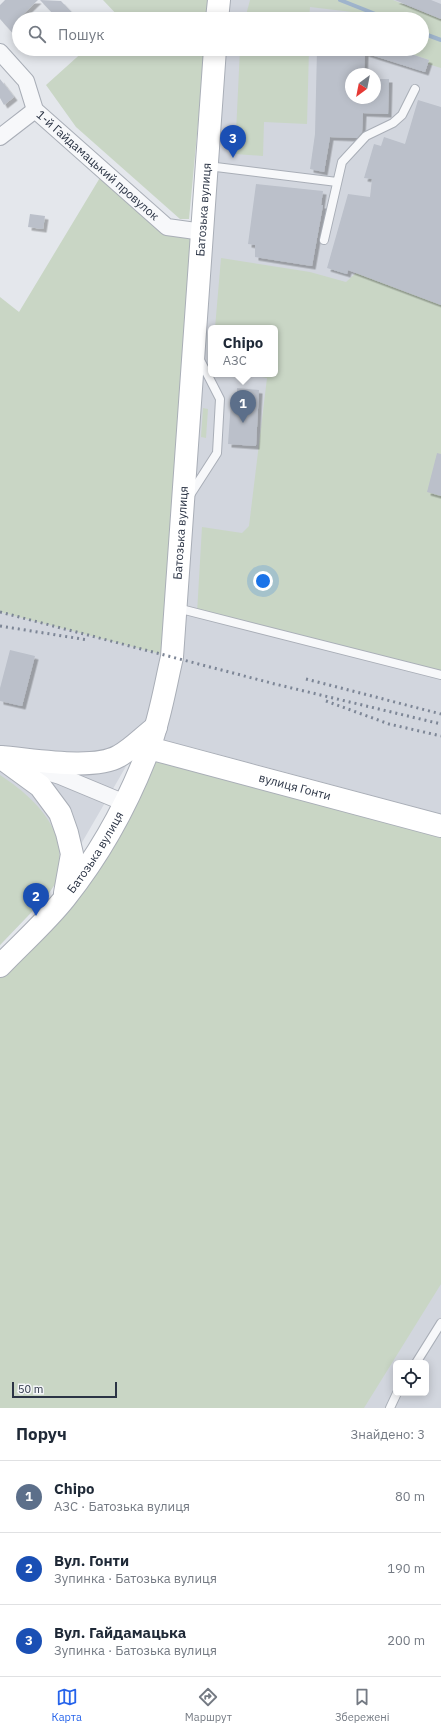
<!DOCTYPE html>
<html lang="uk">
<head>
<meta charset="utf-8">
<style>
	:root { --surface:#fff; --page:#f6f6f7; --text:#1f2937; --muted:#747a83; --line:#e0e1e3; --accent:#2563eb }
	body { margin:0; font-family:"IBM Plex Sans",sans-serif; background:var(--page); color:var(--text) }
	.controls { position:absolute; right:12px; bottom:12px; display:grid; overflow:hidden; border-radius:6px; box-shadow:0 2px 10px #0003 }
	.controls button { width:36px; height:36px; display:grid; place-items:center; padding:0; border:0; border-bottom:1px solid var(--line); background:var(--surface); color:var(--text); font:20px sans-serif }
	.compass { position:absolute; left:345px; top:68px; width:36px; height:36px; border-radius:50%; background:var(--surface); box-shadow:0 2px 10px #0003; rotate:212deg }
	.scale { position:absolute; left:12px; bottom:10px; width:105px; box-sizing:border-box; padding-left:4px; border:2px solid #2b3445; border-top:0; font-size:11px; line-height:14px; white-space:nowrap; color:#2b3445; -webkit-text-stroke:3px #f4f6f9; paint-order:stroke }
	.you { position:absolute; left:263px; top:581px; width:14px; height:14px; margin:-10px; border:3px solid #fff; border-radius:50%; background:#1a73e8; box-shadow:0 0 0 6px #1a73e833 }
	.badge { display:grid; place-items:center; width:26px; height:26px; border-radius:50%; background:var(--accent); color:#fff; font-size:13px; font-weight:700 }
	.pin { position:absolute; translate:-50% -33px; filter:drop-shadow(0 1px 2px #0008) }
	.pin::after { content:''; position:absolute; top:21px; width:14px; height:12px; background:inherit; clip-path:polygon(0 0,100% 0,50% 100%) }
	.popup { position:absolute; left:208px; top:325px; width:70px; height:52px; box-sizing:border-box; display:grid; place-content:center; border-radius:6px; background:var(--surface); filter:drop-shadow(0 1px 3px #0005); font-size:13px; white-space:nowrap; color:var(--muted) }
	.popup b { font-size:15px; color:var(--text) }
	.popup::after { content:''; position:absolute; left:50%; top:100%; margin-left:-8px; border:8px solid transparent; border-top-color:var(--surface) }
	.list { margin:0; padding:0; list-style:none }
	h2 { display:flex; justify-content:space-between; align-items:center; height:52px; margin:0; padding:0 16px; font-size:17px }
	h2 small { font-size:13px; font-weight:400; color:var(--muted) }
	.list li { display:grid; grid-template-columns:26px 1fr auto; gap:12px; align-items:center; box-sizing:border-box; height:72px; padding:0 16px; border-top:1px solid var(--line) }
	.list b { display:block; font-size:15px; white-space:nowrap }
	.list p { margin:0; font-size:13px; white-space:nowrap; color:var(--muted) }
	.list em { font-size:13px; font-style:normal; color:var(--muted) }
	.icon { flex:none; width:22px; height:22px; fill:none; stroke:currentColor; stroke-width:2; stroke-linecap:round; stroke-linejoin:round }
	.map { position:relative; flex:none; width:441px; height:1408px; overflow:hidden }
	.search { position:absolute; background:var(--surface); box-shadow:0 2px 10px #0003; left:12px; right:12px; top:12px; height:44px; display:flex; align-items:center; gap:10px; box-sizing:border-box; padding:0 14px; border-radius:22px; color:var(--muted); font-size:15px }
	.sheet { height:268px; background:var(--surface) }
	nav { display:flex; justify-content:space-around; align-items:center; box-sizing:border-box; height:56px; border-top:1px solid var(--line); background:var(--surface); font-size:11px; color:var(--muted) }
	nav a { display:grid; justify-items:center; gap:2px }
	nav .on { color:var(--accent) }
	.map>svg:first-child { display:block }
</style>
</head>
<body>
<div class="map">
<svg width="441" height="1408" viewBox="0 0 441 1408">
	<defs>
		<filter id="shadow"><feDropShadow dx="3.5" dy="3.5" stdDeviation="0" flood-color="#0004"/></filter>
	</defs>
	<rect width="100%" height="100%" fill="#e4e7ec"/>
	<path fill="#d2d6de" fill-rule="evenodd" d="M 218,0 L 441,0 L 441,814 L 195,748 L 143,737 L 77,851 L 47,896 L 0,945 L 0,612 L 172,653 L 215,49 L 422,49 L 422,19 L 217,19 ZM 351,74 L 375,74 L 375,98 L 351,98 ZM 211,328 L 275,328 L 275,374 L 211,374 Z
		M 441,1271 L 441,1408 L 355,1408 ZM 396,1363 L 426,1363 L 426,1393 L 396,1393 Z"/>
	<path fill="#c9d6c5" d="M 103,0 L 210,0 L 208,19 L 119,19 L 120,18 Z
		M 250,0 L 393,0 L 441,19 L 441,68 L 428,64 L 429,60 L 396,49 L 422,49 L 422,19 L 352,19 L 352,12 L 310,7 L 309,19 L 245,19 Z
		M 86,49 L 205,49 L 189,219 L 180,219 L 76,127 L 46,85 Z
		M 240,49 L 309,49 L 307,124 L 264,122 L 263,156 L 235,154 Z
		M 104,171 L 167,227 L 203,232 L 172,657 L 0,612 L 0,297 L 19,312 Z
		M 221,258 L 310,272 L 346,282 L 356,273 L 441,305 L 441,675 L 197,613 L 202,527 L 242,533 L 249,526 L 267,378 L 247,374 L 275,374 L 275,328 L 215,328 Z
		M 203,408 L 208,409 L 206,438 L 201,437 Z
		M 149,748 L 441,826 L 441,1284 L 364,1408 L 0,1408 L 0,966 L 64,899 Z
		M 0,775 C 23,790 48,811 57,838 C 60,850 60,864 61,875 L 47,896 L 0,945 Z"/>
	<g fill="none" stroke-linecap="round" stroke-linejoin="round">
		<path stroke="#9fb4cc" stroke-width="4" d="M 340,0 L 388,19
			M 422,33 L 441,40"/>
	</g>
	<path fill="#bbc0ca" filter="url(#shadow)" d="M 5,0 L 38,0 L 16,21 L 19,24 L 19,40 L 0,19 L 0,5 Z
		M 40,0 L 61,1 L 78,19 L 58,19 Z
		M 395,0 L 431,0 L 441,4 L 441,19 Z
		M 317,49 L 396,49 L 429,60 L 425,72 L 365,53 L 364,74 L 351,74 L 351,98 L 375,98 L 375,79 L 389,79 L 388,114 L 363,113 L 362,132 L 357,138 L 330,137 L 324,172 L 310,169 L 315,134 Z
		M 0,79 L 14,97 L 4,105 L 0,98 Z
		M 418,100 L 441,107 L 441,305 L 348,270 L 347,274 L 327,268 L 348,194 L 370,197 L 372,179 L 364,178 L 374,144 L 381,146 L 384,137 L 405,144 Z
		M 256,184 L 323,191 L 321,205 L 323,205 L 312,266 L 255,257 L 255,245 L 248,244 Z
		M 30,214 L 45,216 L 43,229 L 28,227 Z
		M 237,388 L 259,390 L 256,446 L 228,444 L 231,401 L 237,402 Z
		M 437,453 L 441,454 L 441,496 L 427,492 Z
		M 10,650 L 35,656 L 22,706 L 0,701 L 0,688 Z"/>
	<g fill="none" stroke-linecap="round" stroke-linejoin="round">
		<defs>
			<path id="lane" d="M 208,166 L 337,182
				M 324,240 L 342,162 L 366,136 L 393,123 L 402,115 L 415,89
				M 190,495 L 217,453 L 220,399 L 199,358
				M 177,608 L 441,675
				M 416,1363 L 441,1323
				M 390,1408 L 397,1393"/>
			<g id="street">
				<path id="s1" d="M 0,52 L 26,81 L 35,110 L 167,227 L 203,232"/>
				<path d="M 0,137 L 35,110"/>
				<path d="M 31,767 L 60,776 L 125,803"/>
			</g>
			<g id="secondary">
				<path d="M 217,19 L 219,0"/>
				<path id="s2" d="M 149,748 L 441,826"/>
				<path d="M 0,757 L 40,786 L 60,813 L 67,833 L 72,854 L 65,893"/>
				<path d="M 0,757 C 31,759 93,771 119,756 C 132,749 144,736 156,727"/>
				<path id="s3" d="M 0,966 C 21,944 46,922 65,898 C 100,854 129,801 149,748 C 160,719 165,687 172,657 L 215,49"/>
			</g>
		</defs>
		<use href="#lane" stroke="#a9aeb7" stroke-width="10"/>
		<use href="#street" stroke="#a9aeb7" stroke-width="18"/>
		<use href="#secondary" stroke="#a9aeb7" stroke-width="24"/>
		<use href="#lane" stroke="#f7f8fa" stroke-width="8"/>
		<use href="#street" stroke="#f7f8fa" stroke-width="16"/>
		<use href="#secondary" stroke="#fff" stroke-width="22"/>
		<path stroke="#7d8696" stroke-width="3" stroke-dasharray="2 4" stroke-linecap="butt" d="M 0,612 L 275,684 L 441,724
			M 0,626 L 88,640
			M 306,679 L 441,714
			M 326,701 L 389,724 L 441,736"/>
	</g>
	<g text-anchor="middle" stroke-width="3" stroke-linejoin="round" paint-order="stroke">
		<g font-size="12" fill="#2b3445" stroke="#f4f6f9">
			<text dy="4" stroke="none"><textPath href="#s1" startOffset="153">1-й Гайдамацький провулок</textPath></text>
			<text dy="4" stroke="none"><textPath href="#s3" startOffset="809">Батозька вулиця</textPath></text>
			<text dy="4" stroke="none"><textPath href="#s3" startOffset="485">Батозька вулиця</textPath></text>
			<text dy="4" stroke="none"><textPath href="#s2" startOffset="151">вулиця Гонти</textPath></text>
			<text dy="4" stroke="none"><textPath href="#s3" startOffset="149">Батозька вулиця</textPath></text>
		</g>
	</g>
</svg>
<div class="controls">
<button><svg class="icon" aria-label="locate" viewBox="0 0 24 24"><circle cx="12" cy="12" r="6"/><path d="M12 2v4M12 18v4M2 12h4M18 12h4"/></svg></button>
</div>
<svg class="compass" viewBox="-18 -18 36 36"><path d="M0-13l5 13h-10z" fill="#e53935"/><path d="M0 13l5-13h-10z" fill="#747a83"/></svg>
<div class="scale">50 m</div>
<div class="you"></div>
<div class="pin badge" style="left:243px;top:423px;background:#5c6f8a">1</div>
<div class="popup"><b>Chipo</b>АЗС</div>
<div class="pin badge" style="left:36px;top:916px;background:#1a4fb4">2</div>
<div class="pin badge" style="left:233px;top:158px;background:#1a4fb4">3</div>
<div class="search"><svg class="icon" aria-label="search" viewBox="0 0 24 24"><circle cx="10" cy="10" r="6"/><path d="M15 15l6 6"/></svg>Пошук</div>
</div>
<section class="sheet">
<h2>Поруч<small>Знайдено: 3</small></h2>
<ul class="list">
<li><span class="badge" style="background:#5c6f8a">1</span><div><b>Chipo</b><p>АЗС · Батозька вулиця</p></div><em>80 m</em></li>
<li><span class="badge" style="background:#1a4fb4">2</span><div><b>Вул. Гонти</b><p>Зупинка · Батозька вулиця</p></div><em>190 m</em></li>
<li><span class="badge" style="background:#1a4fb4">3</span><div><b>Вул. Гайдамацька</b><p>Зупинка · Батозька вулиця</p></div><em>200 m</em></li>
</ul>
</section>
<nav>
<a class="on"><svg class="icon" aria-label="map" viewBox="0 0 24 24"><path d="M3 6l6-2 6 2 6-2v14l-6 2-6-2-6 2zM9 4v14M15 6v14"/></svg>Карта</a>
<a><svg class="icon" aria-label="directions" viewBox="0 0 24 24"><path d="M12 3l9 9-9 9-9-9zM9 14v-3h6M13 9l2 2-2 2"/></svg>Маршрут</a>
<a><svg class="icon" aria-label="saved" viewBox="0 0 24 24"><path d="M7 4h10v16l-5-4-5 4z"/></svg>Збережені</a>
</nav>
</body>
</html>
